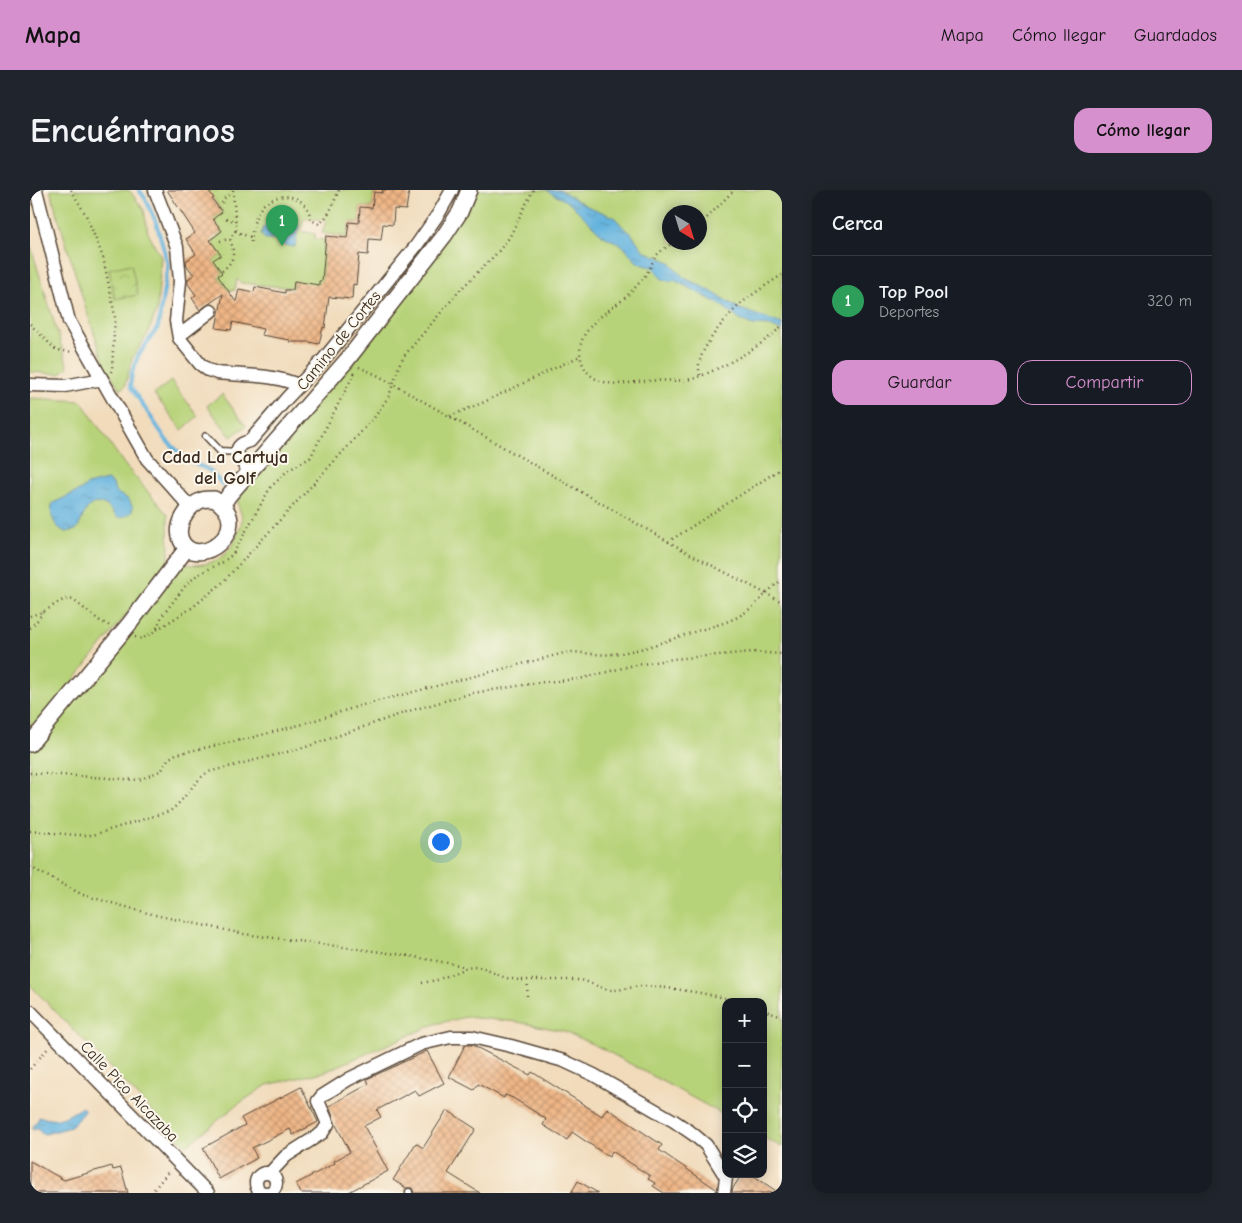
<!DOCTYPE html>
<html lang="es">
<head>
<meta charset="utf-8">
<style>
	:root { --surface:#171b24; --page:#20242c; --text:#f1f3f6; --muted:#9ea1a6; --line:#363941; --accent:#d690ce }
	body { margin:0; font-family:"Comic Neue",sans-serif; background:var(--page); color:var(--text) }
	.controls { position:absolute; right:15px; bottom:15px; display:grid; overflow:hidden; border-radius:10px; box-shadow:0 2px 12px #0003 }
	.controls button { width:45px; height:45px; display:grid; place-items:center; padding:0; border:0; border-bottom:1px solid var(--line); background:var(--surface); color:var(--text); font:25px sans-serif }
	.compass { position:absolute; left:632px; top:15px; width:45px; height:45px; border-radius:50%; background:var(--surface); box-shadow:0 2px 12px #0003; rotate:142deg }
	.you { position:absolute; left:410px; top:651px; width:18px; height:18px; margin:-12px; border:4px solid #fff; border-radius:50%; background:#1a73e8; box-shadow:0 0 0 8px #1a73e833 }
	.badge { display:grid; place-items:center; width:32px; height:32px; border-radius:50%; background:var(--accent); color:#fff; font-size:16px; font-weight:700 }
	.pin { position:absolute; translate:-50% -41px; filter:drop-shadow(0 1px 2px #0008) }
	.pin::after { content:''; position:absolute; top:26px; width:18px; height:15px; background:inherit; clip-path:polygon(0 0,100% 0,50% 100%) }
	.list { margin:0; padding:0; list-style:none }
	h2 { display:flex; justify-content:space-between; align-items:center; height:65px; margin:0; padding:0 20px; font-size:21px }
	h2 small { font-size:16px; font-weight:400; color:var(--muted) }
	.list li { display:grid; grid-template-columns:32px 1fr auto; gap:15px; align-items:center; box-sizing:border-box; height:90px; padding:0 20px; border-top:1px solid var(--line) }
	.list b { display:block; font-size:19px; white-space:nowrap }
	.list p { margin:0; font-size:16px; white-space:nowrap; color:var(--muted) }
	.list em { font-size:16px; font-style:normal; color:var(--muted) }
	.actions { display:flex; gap:10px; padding:15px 20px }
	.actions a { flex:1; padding:11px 0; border:1px solid var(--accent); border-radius:15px; text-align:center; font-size:18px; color:var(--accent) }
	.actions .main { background:var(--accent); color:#111 }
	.icon { flex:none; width:28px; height:28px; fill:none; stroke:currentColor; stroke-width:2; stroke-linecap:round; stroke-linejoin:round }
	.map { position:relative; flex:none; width:752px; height:1003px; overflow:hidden; border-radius:15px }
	header { display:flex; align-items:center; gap:30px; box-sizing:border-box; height:70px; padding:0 25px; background:var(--accent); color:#111 }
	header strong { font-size:24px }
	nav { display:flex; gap:28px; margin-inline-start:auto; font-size:18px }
	.intro { display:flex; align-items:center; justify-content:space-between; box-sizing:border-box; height:120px; padding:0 30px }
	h1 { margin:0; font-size:35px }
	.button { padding:12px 22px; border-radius:15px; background:var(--accent); color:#111; font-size:18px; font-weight:700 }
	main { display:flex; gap:30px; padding:0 30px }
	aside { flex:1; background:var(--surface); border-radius:15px; box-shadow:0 2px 12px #0003 }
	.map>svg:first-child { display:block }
</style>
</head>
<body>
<header>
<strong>Mapa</strong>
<nav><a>Mapa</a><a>Cómo llegar</a><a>Guardados</a></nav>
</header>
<div class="intro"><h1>Encuéntranos</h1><a class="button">Cómo llegar</a></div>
<main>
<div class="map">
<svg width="752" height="1003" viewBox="0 0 752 1003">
	<defs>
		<pattern id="park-crowns" width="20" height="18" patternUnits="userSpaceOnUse" patternTransform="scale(1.25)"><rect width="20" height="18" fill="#b7d379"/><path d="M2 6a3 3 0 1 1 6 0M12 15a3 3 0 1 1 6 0" fill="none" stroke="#9eb568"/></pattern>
		<pattern id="water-ripples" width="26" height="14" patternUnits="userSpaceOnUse" patternTransform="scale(1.25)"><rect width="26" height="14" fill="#64b3de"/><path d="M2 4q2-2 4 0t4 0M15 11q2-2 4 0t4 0" fill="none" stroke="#5492b3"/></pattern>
		<pattern id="building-cross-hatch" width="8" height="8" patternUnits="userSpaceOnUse" patternTransform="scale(1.25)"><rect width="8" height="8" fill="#efb686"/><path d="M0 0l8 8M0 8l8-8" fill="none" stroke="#c3946d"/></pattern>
	</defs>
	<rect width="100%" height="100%" fill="#fbf7ec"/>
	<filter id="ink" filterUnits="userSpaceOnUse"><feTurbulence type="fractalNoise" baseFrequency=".02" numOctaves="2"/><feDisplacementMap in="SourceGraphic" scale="10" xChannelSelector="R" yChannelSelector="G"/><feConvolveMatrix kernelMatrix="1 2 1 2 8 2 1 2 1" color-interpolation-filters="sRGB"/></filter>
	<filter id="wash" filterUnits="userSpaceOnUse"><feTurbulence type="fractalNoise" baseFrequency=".0096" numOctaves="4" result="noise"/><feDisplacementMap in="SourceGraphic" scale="20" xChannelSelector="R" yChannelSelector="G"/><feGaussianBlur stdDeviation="1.12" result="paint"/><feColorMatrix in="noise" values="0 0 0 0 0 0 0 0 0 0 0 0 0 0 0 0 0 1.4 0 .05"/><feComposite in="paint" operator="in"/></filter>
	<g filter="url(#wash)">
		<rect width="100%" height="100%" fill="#f1dbbb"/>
		<path fill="#b7d379" stroke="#797e4c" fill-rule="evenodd" d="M 20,0 L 99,0 L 114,20 L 118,43 L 131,67 L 127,120 L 118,143 L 102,169 L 95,196 L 90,199 L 75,176 L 55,116 Z
			M 178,0 L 353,0 L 352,3 L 344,2 L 342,17 L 330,17 L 329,32 L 319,32 L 317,47 L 292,43 L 296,31 L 287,29 L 274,29 L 271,41 L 285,44 L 285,49 L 295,50 L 292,91 L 289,92 L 288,104 L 264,91 L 263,98 L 211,93 L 207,89 L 205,100 L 198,100 L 189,88 L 192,83 L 183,71 L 191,65 L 182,53 L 192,41 L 183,29 L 192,22 Z
			M 441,0 L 752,0 L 752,957 L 733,947 L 733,812 L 696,812 L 696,926 L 573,859 L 534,841 L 488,832 L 436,827 L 405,834 L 294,882 L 237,895 L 207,915 L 156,956 L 0,795 L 0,562 L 154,374 C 177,377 196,371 206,348 C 208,342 212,336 212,329 C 211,316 205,319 210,303 ZM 640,22 L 670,22 L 670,52 L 640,52 Z
			M 0,54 L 38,177 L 30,184 L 0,182 Z
			M 141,191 L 168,226 L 152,240 L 124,204 Z
			M 192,204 L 216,236 L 201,247 L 177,216 Z
			M 0,208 L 51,211 L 94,274 L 138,325 L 139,371 L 0,545 Z"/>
		<path fill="url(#park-crowns)" stroke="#797e4c" d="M 101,74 L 108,105 L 85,109 L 79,79 Z"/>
		<path fill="url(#water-ripples)" stroke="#506e7e" d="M 516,0 L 530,0 L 557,16 L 584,27 L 596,40 L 600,42 L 614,61 L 640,72 L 653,87 L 677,99 L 710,119 L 752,134 L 752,141 L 740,136 L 723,135 L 710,130 L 691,115 L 644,90 L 640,91 L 632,89 L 624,78 L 608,73 L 592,55 L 572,45 L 541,14 Z
			M 247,28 L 250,32 L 259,33 L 263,28 L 269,34 L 265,57 L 253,55 L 247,49 L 235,49 L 231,44 L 234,37 L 242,34 Z
			M 77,290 L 83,294 L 85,302 L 98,309 L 103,317 L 102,322 L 94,327 L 88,328 L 76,315 C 54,307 55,329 46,340 L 36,342 C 25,338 18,325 23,313 L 51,300 L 57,295 Z
			M 52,917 L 55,920 L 41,937 L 15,944 L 11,943 L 7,937 L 5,940 L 2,939 L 10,926 C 27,934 37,926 52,917 Z"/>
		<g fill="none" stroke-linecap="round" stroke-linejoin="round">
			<path stroke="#64b3de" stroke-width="4" d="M 109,0 L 115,8 L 126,32 L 138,74 L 128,137 L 108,166 L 102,183 L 100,196 L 137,251 L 157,270 L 179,280 L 194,296"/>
		</g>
		<g id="blocks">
			<path fill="url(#building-cross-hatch)" d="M 137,0 L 178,0 L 184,8 L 182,9 L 192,22 L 183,29 L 192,41 L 180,50 L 191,65 L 183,70 L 192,83 L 188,86 L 206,112 L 209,99 L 224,102 L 225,97 L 255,103 L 255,100 L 263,100 L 264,91 L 289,95 L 289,91 L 292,91 L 296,46 L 317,48 L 319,32 L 329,33 L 330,17 L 342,18 L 344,2 L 352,3 L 353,0 L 379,0 L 376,20 L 364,19 L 363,35 L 353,34 L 351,50 L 339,49 L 338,65 L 329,64 L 326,95 L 323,94 L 322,109 L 299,107 L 295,138 L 293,137 L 289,154 L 279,152 L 260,152 L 260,150 L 231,145 L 233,139 L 203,132 L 201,140 L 186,138 L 193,104 L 170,120 L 162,108 L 166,105 L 158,94 L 158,89 L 164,85 L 157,76 L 156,71 L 166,64 L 156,49 L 165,43 Z
				M 435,855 L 442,855 L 500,885 L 502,882 L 572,926 L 577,918 L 632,955 L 629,960 L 686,999 L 686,1003 L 634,1003 L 623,996 L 625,993 L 618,989 L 620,986 L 582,961 L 579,967 L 542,942 L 537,950 L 513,935 L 516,929 L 483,908 L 475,905 L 474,908 L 448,894 L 444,900 L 419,887 Z
				M 397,861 L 414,893 L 389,906 L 385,900 L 347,920 L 351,927 L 334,936 L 358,981 L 317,1003 L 271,1003 L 266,994 L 305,973 L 304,971 L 320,962 L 306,935 L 299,916 L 339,894 L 337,889 Z
				M 271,897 L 288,932 L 263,945 L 260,939 L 222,958 L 227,968 L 189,989 L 173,958 L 215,935 L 211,928 Z
				M 417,920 L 446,939 L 418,983 L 450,1003 L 384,1003 L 382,998 L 376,998 L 363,990 L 386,953 L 393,958 Z
				M 0,971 L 34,990 L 82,976 L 83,980 L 91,978 L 98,1003 L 0,1003 Z
				M 712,984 L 721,984 L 749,1003 L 702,1003 L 703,998 Z
				M 548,991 L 568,1003 L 541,1003 Z"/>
		</g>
	</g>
	<g filter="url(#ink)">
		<use href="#blocks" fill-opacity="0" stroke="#564536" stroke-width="1"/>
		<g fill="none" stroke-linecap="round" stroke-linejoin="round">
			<defs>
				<path id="service" d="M 176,246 L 190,261 L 208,262
					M 379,1003 L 379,1002"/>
				<path id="minor" d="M 6,0 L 39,131 L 117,269 L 161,318
					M 125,0 L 147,57 L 150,91 L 146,131 L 149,148 L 170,174 L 178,180 L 187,183 C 214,186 243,184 268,195
					M 149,146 L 181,121
					M 0,195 L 35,196 L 72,189
					M 220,281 C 211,272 197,256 220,251 L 257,208 L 293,170 L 386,56 L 409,23 L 422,0
					M 0,821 L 178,1003
					M 240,983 L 256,966 L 292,943 L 298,934 L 288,911 L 292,906 L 319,889 L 391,854 L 421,847 L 442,847 L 481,856 L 534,871 L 564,885 L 644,931 L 663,944 L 676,955 L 696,987 L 694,1003
					M226 993a10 10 0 1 1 20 0a10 10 0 1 1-20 0Z"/>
				<path id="tertiary" d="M 184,309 C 229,336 166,384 151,350 C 145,335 157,316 172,310 C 175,309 180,309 184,309 Z
					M 193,314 L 199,305 L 317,170 L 414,46 L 430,22 L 439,0
					M 0,554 L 100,433 L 157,358"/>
			</defs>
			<use href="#service" stroke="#564536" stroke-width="9"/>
			<use href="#minor" stroke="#564536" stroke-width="15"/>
			<use href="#tertiary" stroke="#564536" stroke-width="18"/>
			<path stroke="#564536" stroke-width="2.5" stroke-dasharray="1 4" stroke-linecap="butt" d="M 41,0 L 56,25 L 73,67 L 85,126 L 82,180 L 81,182
				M 203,0 L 206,40 L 211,44 L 221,47
				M 186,1 L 190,0
				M 192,13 C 194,8 197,4 203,4
				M 196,29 L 206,31
				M 670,35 L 704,0
				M 190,51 L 200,49
				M 221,52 C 222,39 224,26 233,15 C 251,0 277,4 281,30 L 289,34 C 300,26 304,11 309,0
				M 644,52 C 639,56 633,59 629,63 C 624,67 622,74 619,80 C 613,89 605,98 597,106 C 584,118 567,126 557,141 C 543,159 551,187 574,192 C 588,196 602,192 616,191 C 632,189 650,193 665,188 C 689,180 737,154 752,135
				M 192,81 C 205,70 205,64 200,49 L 206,40
				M 0,134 L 26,160 L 44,162
				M 329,177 L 347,185 L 660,364 L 752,412
				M 670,185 C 669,180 668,175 670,170 C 675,152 699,123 714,111 C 726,102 739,93 752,85
				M 420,226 L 452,213 L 550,166
				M 638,352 L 752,278
				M 0,426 C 5,424 11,423 16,420 C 26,415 32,407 43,410 L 70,431 L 82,437
				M 0,438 L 6,432 L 13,422
				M 127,438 L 132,426 L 156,395 L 167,385 L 193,372 L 203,364 L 240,298 L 257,281 L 280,268 L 325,182
				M 105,447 L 112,449 L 163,417 L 192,393 L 344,228 L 359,206 L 370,173 L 374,166 L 430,100 L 468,62 L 479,48 L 503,0
				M 0,583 L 109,590 L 132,580 L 138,569 L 146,564 L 216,549 L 273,534 L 329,516 L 538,462 C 553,462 568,466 583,464 C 611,461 635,451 661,443 C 678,437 696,434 711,425 C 727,416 737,400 752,390
				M 0,641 L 47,645 L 63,645 L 140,621 C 155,610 163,592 178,582 L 273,558 L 379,521 L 443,503 L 513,492 L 550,489 L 600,476 L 643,469 L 722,462 L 752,464
				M 0,677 L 53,705 L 125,725 L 214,744 L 374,765 L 429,775 L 436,778
				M 392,793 L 407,790 L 436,778 L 444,777 L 452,778 L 476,788 L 489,790 L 550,790 C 562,792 571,800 583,800 C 594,800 603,796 614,796 C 645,798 681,804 711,812
				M 497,806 L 498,791
				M 733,820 L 752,827
				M 0,879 L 19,857
				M 121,1003 L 139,981"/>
			<use href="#service" stroke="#fff" stroke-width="6"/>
			<use href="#minor" stroke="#fff" stroke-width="12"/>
			<use href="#tertiary" stroke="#fff" stroke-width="15"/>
		</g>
	</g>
	<g text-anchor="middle" stroke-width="4" stroke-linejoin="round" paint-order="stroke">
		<g font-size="16" fill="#3b2a1e" stroke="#fbf7ec">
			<text transform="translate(308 150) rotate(-51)" y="6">Camino de Cortes</text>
			<text transform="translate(100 901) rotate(46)" y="6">Calle Pico Alcazaba</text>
		</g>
		<g font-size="18" font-weight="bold" fill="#3b2a1e" stroke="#fbf7ec">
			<text x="195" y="273">Cdad La Cartuja<tspan x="195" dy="21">del Golf</tspan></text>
		</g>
	</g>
</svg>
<div class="controls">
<button>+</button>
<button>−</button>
<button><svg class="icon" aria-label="locate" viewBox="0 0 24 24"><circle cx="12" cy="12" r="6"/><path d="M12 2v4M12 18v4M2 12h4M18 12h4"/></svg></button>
<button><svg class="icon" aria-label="layers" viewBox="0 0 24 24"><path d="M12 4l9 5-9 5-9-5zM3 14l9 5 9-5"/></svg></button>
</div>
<svg class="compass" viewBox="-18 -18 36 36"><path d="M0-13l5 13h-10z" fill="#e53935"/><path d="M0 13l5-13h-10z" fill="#9ea1a6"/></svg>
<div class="you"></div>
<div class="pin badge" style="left:252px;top:56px;background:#2e9e5b">1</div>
</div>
<aside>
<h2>Cerca<small></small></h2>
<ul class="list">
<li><span class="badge" style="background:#2e9e5b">1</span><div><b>Top Pool</b><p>Deportes</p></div><em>320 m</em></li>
</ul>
<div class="actions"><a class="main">Guardar</a><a>Compartir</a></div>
</aside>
</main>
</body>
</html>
